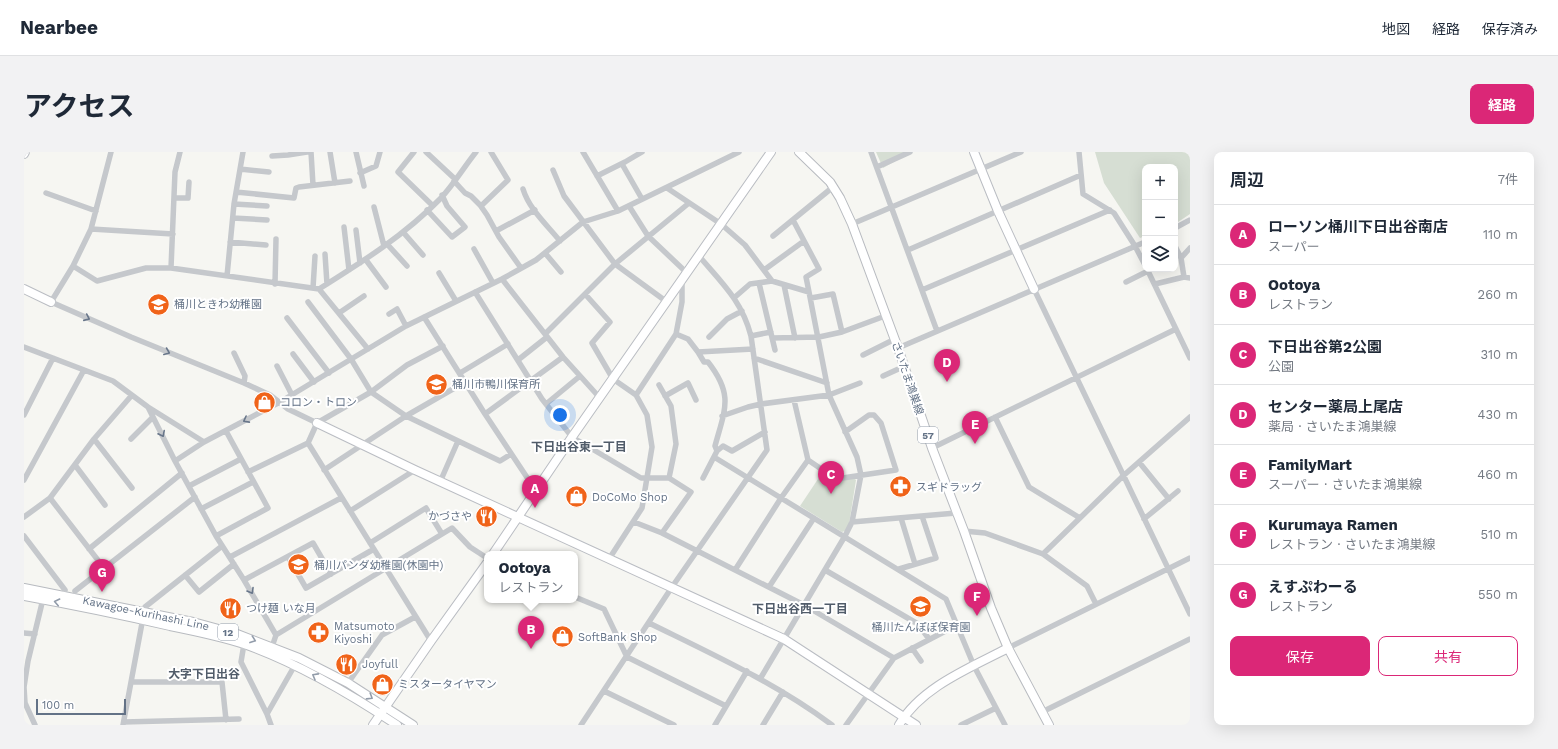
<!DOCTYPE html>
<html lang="ja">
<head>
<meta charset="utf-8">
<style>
	:root { --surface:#fff; --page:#f2f2f3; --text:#1f2937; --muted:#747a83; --line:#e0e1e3; --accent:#db2777 }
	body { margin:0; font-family:"Work Sans","Noto Sans JP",sans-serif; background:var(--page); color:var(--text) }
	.controls { position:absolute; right:12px; top:12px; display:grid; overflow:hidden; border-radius:8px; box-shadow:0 4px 16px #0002 }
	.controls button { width:36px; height:36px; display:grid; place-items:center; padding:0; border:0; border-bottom:1px solid var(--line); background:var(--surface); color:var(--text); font:20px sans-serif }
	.scale { position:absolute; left:12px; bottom:10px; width:90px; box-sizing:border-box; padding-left:4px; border:2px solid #637286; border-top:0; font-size:11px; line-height:14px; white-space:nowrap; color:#637286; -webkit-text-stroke:3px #fff; paint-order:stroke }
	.you { position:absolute; left:536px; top:263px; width:14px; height:14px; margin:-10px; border:3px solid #fff; border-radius:50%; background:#1a73e8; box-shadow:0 0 0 6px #1a73e833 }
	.badge { display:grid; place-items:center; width:26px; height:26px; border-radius:50%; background:var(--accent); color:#fff; font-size:13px; font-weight:700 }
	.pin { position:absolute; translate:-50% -33px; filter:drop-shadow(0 1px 2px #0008) }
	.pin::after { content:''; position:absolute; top:21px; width:14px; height:12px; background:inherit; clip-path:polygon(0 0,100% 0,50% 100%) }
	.popup { position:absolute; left:460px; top:399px; width:94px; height:52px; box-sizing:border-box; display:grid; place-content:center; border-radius:8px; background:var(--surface); filter:drop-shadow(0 1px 3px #0005); font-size:13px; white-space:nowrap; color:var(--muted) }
	.popup b { font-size:15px; color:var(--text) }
	.popup::after { content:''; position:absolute; left:50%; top:100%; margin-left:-8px; border:8px solid transparent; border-top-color:var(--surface) }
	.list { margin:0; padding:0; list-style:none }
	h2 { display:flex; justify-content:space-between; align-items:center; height:52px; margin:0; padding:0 16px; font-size:17px }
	h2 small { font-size:13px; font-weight:400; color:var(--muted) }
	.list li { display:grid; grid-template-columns:26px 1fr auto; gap:12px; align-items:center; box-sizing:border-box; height:60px; padding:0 16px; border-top:1px solid var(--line) }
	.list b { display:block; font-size:15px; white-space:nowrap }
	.list p { margin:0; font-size:13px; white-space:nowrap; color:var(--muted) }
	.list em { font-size:13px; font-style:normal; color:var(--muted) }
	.actions { display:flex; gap:8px; padding:12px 16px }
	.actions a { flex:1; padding:9px 0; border:1px solid var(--accent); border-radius:8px; text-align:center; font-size:14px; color:var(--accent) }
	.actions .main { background:var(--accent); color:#fff }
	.icon { flex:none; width:22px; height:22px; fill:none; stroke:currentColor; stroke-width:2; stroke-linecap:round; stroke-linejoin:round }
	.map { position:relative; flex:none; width:1166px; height:573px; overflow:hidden; border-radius:8px }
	header { display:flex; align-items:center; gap:24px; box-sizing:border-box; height:56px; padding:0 20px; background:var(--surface); border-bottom:1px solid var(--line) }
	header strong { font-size:19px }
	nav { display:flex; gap:22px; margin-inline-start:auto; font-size:14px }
	.intro { display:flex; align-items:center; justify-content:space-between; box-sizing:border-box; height:96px; padding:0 24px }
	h1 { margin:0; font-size:28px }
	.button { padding:10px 18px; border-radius:8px; background:var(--accent); color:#fff; font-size:14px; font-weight:700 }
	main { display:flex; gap:24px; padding:0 24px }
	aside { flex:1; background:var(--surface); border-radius:8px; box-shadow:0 4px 16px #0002 }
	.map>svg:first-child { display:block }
</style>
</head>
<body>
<header>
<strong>Nearbee</strong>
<nav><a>地図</a><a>経路</a><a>保存済み</a></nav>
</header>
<div class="intro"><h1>アクセス</h1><a class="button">経路</a></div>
<main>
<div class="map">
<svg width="1166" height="573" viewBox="0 0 1166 573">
	<rect width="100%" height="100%" fill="#f6f6f2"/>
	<path fill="#d6ded3" d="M 852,0 L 887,0 L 859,16 Z
		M 1071,0 L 1166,0 L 1166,62 L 1151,72 L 1151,15 L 1121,15 L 1121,84 L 1116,86 L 1080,31 Z
		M 798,321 L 812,330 L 830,326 L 832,328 L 825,372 L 821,379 L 818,380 L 776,354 Z"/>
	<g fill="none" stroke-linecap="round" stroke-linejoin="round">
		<defs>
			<path id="secondary" d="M 950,0 L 974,59 L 1010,137
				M 0,2 L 1,0
				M 0,137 L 27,150
				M 293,271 L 391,318 L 760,487 L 892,573
				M 469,402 L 548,285 L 747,0
				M 349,573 L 407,489 L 463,411
				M 875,573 C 897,535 946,516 984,496"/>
			<path id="primary" d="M 775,0 L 806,30 L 816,46 L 828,72 L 874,196 L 908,296 L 940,379 L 967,456 L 984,496 L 1025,573
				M 0,436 L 169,470 L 213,482 L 275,506 L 324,531 L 389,573
				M 0,444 C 49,453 98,463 146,474 C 171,479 196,484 220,492 C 274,511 325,541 373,573"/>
		</defs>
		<use href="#secondary" stroke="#babdc3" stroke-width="10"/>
		<use href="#primary" stroke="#b8bbc0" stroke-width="10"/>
		<path stroke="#c5c8cc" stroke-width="5.5" d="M 87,0 L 67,77 L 49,114 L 27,150 L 107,185 L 220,231 L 246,243 L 264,257 L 293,271 L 284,291 L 407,489
			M 287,0 L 289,33
			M 306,0 L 311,31
			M 332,0 L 340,34
			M 390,0 L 374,20 L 408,53
			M 402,0 L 431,27
			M 559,0 L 594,59
			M 847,0 L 913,179
			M 1055,0 L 1059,42 L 1090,61 L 1111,94 L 1121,113
			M 248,4 L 264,3 L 283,0
			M 598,12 L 618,47
			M 853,15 L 886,0
			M 216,17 L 245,20
			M 529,18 L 540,44 L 591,112 L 643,150
			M 336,21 L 352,14 L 356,0
			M 573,24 L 601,10 L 618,0
			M 430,29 L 441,41 L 447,44 L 456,53 L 463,63 L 475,85 L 497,116
			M 643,36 L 697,72 L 721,93 L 748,129
			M 499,37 C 505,57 523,73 536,89
			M 212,40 L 270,46 L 272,36 L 275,35 L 326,29
			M 22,41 L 72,59
			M 150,46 L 164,46 L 165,30
			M 210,52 L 243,54
			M 457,54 L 484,28 L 467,0
			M 605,54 L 624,84 L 663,121
			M 350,55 L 360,94
			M 403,58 L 428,85 L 441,75 L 423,54 L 418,43
			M 209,66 L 243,68
			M 769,68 L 795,117 L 782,125 L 785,140
			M 828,72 L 997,0
			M 320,75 L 325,118
			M 1151,76 L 1166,68
			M 67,77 L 149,82
			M 332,78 L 336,111
			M 472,79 L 511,58
			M 379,80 L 399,103
			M 749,84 L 809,35
			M 206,90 L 242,93
			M 363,92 L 383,114
			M 1151,94 L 1157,106 L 1160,125
			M 450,97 L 469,131
			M 884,98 L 1057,23
			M 521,101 L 537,120
			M 301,102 L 303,132
			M 1157,106 L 1166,96
			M 342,108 L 362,135
			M 49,114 L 73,129 L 122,116 L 147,116 L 295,137 C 338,110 381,83 417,46 C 430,32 440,15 452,0
			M 147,116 L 151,20 L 156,0
			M 1123,117 L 1166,206
			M 740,118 L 780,89
			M 415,121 L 432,149
			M 203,124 L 210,52 L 219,0
			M 478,127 L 539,205 L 576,246
			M 1102,130 L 1124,119
			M 735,131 L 751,198
			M 251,132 L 252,87
			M 1131,132 L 1160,125 L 1166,126
			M 760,133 L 771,186
			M 289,136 L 291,104
			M 295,137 L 344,197
			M 1010,137 L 1166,462
			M 898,138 L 1086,58
			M 451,140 L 518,247 L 548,285 L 617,326 L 645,326 L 667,340 L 638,381
			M 561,142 L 586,170 L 568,191 L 589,227 L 612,243 L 623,263 L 628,295 L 618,356 L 585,407
			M 711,145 L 726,132 L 748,129 L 785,140 L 805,243 L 833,305 L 837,323 L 828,370 L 821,384 L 736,527
			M 787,146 L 809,142 L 818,180
			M 284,150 L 327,207 L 347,240 L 382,264 L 476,309 L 487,302
			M 315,161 L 340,144
			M 365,162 L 373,157 L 382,174
			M 400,165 L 461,262 L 512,339
			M 263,166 L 305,221
			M 521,182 L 591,112 L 665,51
			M 652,182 L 664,187 L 674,200 L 729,197
			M 727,184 L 747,180
			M 685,185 L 703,167 L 718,159
			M 748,186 L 795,185 L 818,180 L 861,164
			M 0,195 L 89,229 L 124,255 L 180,290
			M 874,196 L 1121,90
			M 674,200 L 680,210 L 684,210 C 710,243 701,257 691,294 L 693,299
			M 210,201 L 221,224 L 220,231
			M 269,202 L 290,230
			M 839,203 L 871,187
			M 730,206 L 803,231
			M 494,208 L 523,185
			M 253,214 L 268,243
			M 436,221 L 484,192
			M 859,224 L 881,214
			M 635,233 L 647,254 L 652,292 L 645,326
			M 612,243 L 652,182 L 658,150 L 658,129
			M 641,244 L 664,231 L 672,248
			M 522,252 L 556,224
			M 124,255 L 151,309 L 192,384 L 220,428 L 252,483
			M 461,262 L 539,205
			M 0,263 L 29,206
			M 698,264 L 724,255 L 737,252 L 805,243 L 836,231
			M 971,265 L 1005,335 L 1056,366
			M 293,271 L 347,240 L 383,213 L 419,194
			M 70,287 L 108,336
			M 107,287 L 129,265
			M 908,296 L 1152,177
			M 690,305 L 922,447 L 950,514 L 981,573
			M 784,308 L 812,327 L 872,318 L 857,271 L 850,263 L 845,263 L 821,280
			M 151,309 L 180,290 L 256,250 L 382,174 L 478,127 L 512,108 L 559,70 L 594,59 L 715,0
			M 1115,310 L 1145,347
			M 51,313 L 81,353
			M 300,318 L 382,264 L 441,230
			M 224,320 L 284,291
			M 679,326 L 693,299 L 699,294 L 708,299 L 741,280
			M 0,328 L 60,218
			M 416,330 L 434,289
			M 165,334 L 217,307
			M 26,346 L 80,416
			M 177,357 L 229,330
			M 326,359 L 391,318
			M 0,365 L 26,346 L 70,287 L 108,243
			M 877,366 L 891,412
			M 1120,367 L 1154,339
			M 610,370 L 638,381 L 780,453 L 870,506
			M 828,370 L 932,361
			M 940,379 L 961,381 L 1019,402 L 1063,434 L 1072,452
			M 0,384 L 41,438
			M 192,384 L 244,356 L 202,279
			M 346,391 L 402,356 L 418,382
			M 65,397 L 158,321
			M 1019,402 L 1099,324 L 1166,265
			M 206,405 L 317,346
			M 264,405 L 282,436 L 350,397
			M 875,417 L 912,406 L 898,364
			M 711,418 L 757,346 L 784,308 L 770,248
			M 801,418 L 894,472 L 905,487
			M 161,423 L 175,440 L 210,412
			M 220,428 L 289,391 L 307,422
			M 745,435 L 790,366
			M 51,439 L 171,345
			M 551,445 L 580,457 L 603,505 L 702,554
			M 625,471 C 688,502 752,531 808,573
			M 0,481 L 11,482
			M 220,492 L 217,510 L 243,562 L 247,573
			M 248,495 L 252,483 L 428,376 L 446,395 L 463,406
			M 888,496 L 897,509
			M 984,496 L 1166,406
			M 107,530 L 198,530 L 202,568
			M 324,531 L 358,483 L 391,465
			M 580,539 L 650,573
			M 1018,560 L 1166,487
			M 243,562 L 271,513
			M 100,570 L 215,567
			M 11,573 L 1,551 L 0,535 L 4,509 L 19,447
			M 99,573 L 121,455 L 198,394
			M 557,573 L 648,435 L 743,298 L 727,184 C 718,149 698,131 675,104
			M 691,573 L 723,519
			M 739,573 L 759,540
			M 822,573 L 870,506 L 933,473
			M 937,573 L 972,556"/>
		<use href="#secondary" stroke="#fff" stroke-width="8"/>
		<use href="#primary" stroke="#fff" stroke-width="8"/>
	</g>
	<defs><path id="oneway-chevron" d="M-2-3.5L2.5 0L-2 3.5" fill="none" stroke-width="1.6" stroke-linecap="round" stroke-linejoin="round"/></defs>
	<g stroke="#68768a">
		<use href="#oneway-chevron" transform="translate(63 166) rotate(24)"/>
		<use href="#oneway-chevron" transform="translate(143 200) rotate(22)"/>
		<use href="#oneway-chevron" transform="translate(222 268) rotate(152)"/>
		<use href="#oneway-chevron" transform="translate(138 282) rotate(63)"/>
		<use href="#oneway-chevron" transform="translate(227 439) rotate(60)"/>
	</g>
	<g stroke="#929caa">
		<use href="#oneway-chevron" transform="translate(33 450) rotate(-168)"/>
		<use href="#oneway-chevron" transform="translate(229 488) rotate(20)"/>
		<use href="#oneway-chevron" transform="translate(291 524) rotate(-151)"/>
		<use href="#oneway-chevron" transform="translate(346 545) rotate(32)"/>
	</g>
	<defs>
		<symbol id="school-disc" viewBox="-11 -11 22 22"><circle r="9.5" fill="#f06319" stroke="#fff"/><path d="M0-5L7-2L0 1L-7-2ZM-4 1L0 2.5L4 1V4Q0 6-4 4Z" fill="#fff"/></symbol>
		<symbol id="shop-disc" viewBox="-11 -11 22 22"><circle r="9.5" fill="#f06319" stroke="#fff"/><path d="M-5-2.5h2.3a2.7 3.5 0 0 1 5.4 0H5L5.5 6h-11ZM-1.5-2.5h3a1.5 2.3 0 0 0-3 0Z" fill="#fff"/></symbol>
		<symbol id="pharmacy-disc" viewBox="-11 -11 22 22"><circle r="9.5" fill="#f06319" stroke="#fff"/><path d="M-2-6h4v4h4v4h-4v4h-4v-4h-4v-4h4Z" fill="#fff"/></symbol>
		<symbol id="restaurant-disc" viewBox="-11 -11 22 22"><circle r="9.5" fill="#f06319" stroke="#fff"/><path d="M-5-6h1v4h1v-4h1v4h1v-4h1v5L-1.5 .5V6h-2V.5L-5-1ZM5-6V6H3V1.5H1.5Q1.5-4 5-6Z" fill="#fff"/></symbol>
	</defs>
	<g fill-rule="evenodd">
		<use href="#school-disc" x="122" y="140" width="25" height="25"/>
		<use href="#school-disc" x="400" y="220" width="25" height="25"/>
		<use href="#shop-disc" x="228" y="238" width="25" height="25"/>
		<use href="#pharmacy-disc" x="864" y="322" width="25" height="25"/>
		<use href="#shop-disc" x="540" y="332" width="25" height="25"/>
		<use href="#restaurant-disc" x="450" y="352" width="25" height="25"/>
		<use href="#school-disc" x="262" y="400" width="25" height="25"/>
		<use href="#school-disc" x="884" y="442" width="25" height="25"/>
		<use href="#restaurant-disc" x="194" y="444" width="25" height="25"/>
		<use href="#pharmacy-disc" x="282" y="468" width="25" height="25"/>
		<use href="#shop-disc" x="526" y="472" width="25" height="25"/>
		<use href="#restaurant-disc" x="310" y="500" width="25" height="25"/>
		<use href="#shop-disc" x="346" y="520" width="25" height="25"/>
	</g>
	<g text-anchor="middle" stroke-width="4" stroke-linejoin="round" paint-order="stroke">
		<g fill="#fff" stroke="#929caa" stroke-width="1">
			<rect x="894" y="275" width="20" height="16" rx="3"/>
			<rect x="194" y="472" width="20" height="16" rx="3"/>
		</g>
		<g font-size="10" font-weight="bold" fill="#637286">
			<text x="904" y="287">57</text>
			<text x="204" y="484">12</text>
		</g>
		<g font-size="11" fill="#637286" stroke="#fff" text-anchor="start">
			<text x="150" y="156">桶川ときわ幼稚園</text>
			<text x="428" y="236">桶川市鴨川保育所</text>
			<text x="256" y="254">コロン・トロン</text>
			<text x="892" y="339">スギドラッグ</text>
			<text x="568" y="349">DoCoMo Shop</text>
			<text x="448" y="368" text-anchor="end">かづさや</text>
			<text x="290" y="417">桶川パンダ幼稚園(休園中)</text>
			<text x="222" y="460">つけ麺 いな月</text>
			<text x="310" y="478">Matsumoto<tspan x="310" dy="13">Kiyoshi</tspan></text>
			<text x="897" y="479" text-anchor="middle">桶川たんぽぽ保育園</text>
			<text x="554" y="489">SoftBank Shop</text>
			<text x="338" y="516">Joyfull</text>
			<text x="374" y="536">ミスタータイヤマン</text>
		</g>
		<g font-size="11" fill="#637286" stroke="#fff">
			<text transform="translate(884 226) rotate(71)" y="4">さいたま鴻巣線</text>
			<text transform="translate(122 461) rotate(12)" y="4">Kawagoe-Kurihashi Line</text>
		</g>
		<g font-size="12" font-weight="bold" fill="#515c6a" stroke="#fff">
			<text x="555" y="299">下日出谷東一丁目</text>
			<text x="776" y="461">下日出谷西一丁目</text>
			<text x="180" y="526">大字下日出谷</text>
		</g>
	</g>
</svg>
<div class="controls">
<button>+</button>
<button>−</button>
<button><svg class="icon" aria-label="layers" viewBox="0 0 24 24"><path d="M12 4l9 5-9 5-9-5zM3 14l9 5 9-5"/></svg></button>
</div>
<div class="scale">100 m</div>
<div class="you"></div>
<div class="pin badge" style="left:511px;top:356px">A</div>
<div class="pin badge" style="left:507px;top:497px">B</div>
<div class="popup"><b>Ootoya</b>レストラン</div>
<div class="pin badge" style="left:807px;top:342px">C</div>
<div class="pin badge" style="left:923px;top:230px">D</div>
<div class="pin badge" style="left:951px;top:292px">E</div>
<div class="pin badge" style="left:953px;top:464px">F</div>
<div class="pin badge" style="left:78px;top:440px">G</div>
</div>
<aside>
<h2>周辺<small>7件</small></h2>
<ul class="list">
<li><span class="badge">A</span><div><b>ローソン桶川下日出谷南店</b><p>スーパー</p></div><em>110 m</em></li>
<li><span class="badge">B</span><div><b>Ootoya</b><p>レストラン</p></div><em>260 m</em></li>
<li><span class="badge">C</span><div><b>下日出谷第2公園</b><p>公園</p></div><em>310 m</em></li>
<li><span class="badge">D</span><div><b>センター薬局上尾店</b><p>薬局 · さいたま鴻巣線</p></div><em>430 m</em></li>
<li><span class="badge">E</span><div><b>FamilyMart</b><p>スーパー · さいたま鴻巣線</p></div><em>460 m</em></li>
<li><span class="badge">F</span><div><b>Kurumaya Ramen</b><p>レストラン · さいたま鴻巣線</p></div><em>510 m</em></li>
<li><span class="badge">G</span><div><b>えすぷわーる</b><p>レストラン</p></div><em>550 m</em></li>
</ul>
<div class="actions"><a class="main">保存</a><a>共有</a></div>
</aside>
</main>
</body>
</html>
